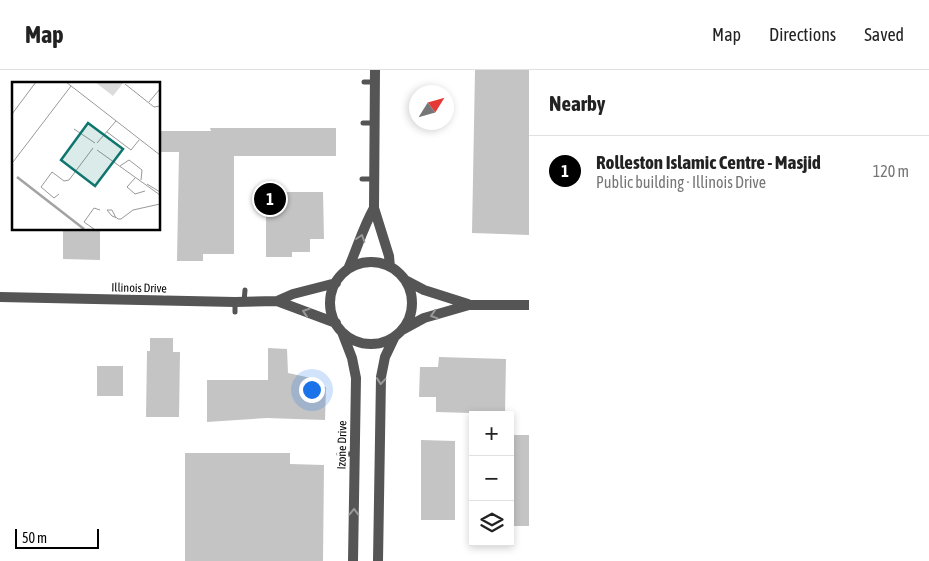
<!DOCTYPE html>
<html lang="en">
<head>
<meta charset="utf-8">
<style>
	:root { --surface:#fff; --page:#f2f2f2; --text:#222; --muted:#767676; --line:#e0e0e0; --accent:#000 }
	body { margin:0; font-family:"Asap Condensed",sans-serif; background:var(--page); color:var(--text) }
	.controls { position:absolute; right:15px; bottom:15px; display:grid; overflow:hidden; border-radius:0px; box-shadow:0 2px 8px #0003 }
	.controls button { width:45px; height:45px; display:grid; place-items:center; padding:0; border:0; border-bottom:1px solid var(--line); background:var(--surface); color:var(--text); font:25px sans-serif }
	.compass { position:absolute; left:409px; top:15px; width:45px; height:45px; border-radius:50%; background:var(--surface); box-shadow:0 2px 8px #0003; rotate:53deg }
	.scale { position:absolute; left:15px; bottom:12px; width:84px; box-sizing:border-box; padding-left:5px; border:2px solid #000; border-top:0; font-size:14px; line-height:18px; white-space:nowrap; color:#000; -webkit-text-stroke:4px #fff; paint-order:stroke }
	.you { position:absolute; left:311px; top:319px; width:18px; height:18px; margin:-12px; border:4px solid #fff; border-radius:50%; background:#1a73e8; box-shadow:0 0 0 8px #1a73e833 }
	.badge { display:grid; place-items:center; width:32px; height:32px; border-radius:50%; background:var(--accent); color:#fff; font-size:16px; font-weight:700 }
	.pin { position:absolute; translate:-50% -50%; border:2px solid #fff; box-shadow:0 1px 5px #0006 }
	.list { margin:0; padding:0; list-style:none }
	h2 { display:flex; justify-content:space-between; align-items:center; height:65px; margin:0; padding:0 20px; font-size:21px }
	h2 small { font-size:16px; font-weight:400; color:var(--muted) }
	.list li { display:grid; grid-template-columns:32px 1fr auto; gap:15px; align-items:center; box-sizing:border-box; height:70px; padding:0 20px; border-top:1px solid var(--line) }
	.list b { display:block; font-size:19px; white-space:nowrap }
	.list p { margin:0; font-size:16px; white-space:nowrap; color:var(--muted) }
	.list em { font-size:16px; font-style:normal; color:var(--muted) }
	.icon { flex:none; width:28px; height:28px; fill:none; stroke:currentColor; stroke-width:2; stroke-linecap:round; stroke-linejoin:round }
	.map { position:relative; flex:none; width:529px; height:491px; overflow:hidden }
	header { display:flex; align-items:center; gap:30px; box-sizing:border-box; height:70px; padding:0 25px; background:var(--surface); border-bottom:1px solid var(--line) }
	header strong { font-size:24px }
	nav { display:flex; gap:28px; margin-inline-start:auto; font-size:18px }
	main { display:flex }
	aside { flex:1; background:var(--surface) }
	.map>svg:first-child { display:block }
</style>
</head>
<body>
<header>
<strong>Map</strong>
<nav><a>Map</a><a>Directions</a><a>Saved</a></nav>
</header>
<main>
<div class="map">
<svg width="529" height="491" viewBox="0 0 529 491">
	<rect width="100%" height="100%" fill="#fff"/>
	<path fill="#c4c4c4" d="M 475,0 L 529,0 L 529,165 L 472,163 Z
		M 210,58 L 336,58 L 336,86 L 234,86 L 234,184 L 203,184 L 203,191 L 177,191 L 179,82 L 159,82 L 159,61 L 211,61 Z
		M 266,122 L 323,122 L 324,169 L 310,169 L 310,182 L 292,182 L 292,187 L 266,187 Z
		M 63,159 L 100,159 L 100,190 L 63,189 Z
		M 150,268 L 173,268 L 173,282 L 180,282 L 179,347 L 146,347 L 147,281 L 150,281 Z
		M 268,278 L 287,279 L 288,303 L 311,308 L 311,316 L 326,317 L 325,350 L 267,348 L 207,352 L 207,310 L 268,310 Z
		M 439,287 L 506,289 L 505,344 L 436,342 L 436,327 L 419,327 L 420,297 L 438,297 Z
		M 97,296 L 123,296 L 123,326 L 97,326 Z
		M 514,365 L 529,365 L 529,456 L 513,456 Z
		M 421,370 L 455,371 L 455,450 L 421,450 Z
		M 185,383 L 290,383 L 290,394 L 324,395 L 323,491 L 185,491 Z"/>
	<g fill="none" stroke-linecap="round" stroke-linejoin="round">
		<path stroke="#555" stroke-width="5" d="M 364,12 L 374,12
			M 363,53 L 374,53
			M 362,109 L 373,109
			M 235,232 L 235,242
			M 244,232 L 245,220
			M 339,384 L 355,384"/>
		<path stroke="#555" stroke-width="10" d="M 375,0 L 374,138 L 389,186 L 390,197
			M330 233a41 41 0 1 1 82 0a41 41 0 1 1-82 0Z
			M 348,199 C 357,179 363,157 374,138
			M 405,210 L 424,220 L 468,234
			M 0,227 L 235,232 L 277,231 L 293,224 L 336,213
			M 277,231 L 336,253
			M 402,260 L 424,248 L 469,235 L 529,235
			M 342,262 L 352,288 L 356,308 L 353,491
			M 378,491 L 381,307 L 385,287 L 395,266"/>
	</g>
	<defs><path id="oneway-chevron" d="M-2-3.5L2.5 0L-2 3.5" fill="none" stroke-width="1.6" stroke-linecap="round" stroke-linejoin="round" transform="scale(1.25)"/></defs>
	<g stroke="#999">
		<use href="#oneway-chevron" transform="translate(361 168) rotate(-72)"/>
		<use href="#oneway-chevron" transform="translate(306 242) rotate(-162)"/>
		<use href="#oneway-chevron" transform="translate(434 245) rotate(162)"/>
		<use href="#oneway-chevron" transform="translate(381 311) rotate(95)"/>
		<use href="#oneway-chevron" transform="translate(354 442) rotate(-89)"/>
	</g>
	<g text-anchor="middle" stroke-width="5" stroke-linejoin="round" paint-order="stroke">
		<g font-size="12" fill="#000" stroke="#fff">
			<text transform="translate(139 218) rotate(1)" y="4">Illinois Drive</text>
			<text transform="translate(342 375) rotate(-89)" y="4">Izone Drive</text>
		</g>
	</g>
	<g transform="translate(12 12)">
		<rect width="148" height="148" fill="#fff"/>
		<path d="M 83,0 L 112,0 L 101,14 Z" fill="#dcdcdc"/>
		<path fill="none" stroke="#a3a3a3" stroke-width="2.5" d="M 5,95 L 72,147"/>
		<path fill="none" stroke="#999" stroke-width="1" d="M 54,0 L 148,73M 113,2 L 142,25 L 148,24M 137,20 L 148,7M 0,32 L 24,0M 62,47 L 83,61M 95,50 L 119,68 L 127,58M 85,61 L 104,39M 85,68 L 148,113M 1,80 L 59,4M 108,84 L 117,78 L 130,88 L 129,98M 123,96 L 115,105 L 123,112 L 133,109M 135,102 L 148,110M 47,112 L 42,116 L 29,105 L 40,90 L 52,99 L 57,98 L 81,66M 104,136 L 100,128 L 95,128 L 100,134 L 105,136 L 106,137 L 109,137 L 121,128 L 148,122M 82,147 L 72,140 L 82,126 L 88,128"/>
		<path fill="#0f766e" fill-opacity="0.15" stroke="#0f766e" stroke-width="2.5" d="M 76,41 L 111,67 L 83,104 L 49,78 Z"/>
		<rect width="148" height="148" fill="none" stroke="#000" stroke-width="2.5"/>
	</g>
</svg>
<div class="controls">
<button>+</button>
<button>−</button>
<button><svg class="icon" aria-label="layers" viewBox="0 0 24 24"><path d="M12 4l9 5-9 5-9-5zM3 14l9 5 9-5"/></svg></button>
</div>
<svg class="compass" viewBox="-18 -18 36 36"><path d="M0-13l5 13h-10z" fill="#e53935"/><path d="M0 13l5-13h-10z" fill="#767676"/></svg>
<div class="scale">50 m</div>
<div class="you"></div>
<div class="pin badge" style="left:270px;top:129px">1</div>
</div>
<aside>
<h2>Nearby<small></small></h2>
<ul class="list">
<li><span class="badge">1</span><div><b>Rolleston Islamic Centre - Masjid</b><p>Public building · Illinois Drive</p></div><em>120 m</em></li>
</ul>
</aside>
</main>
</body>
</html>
